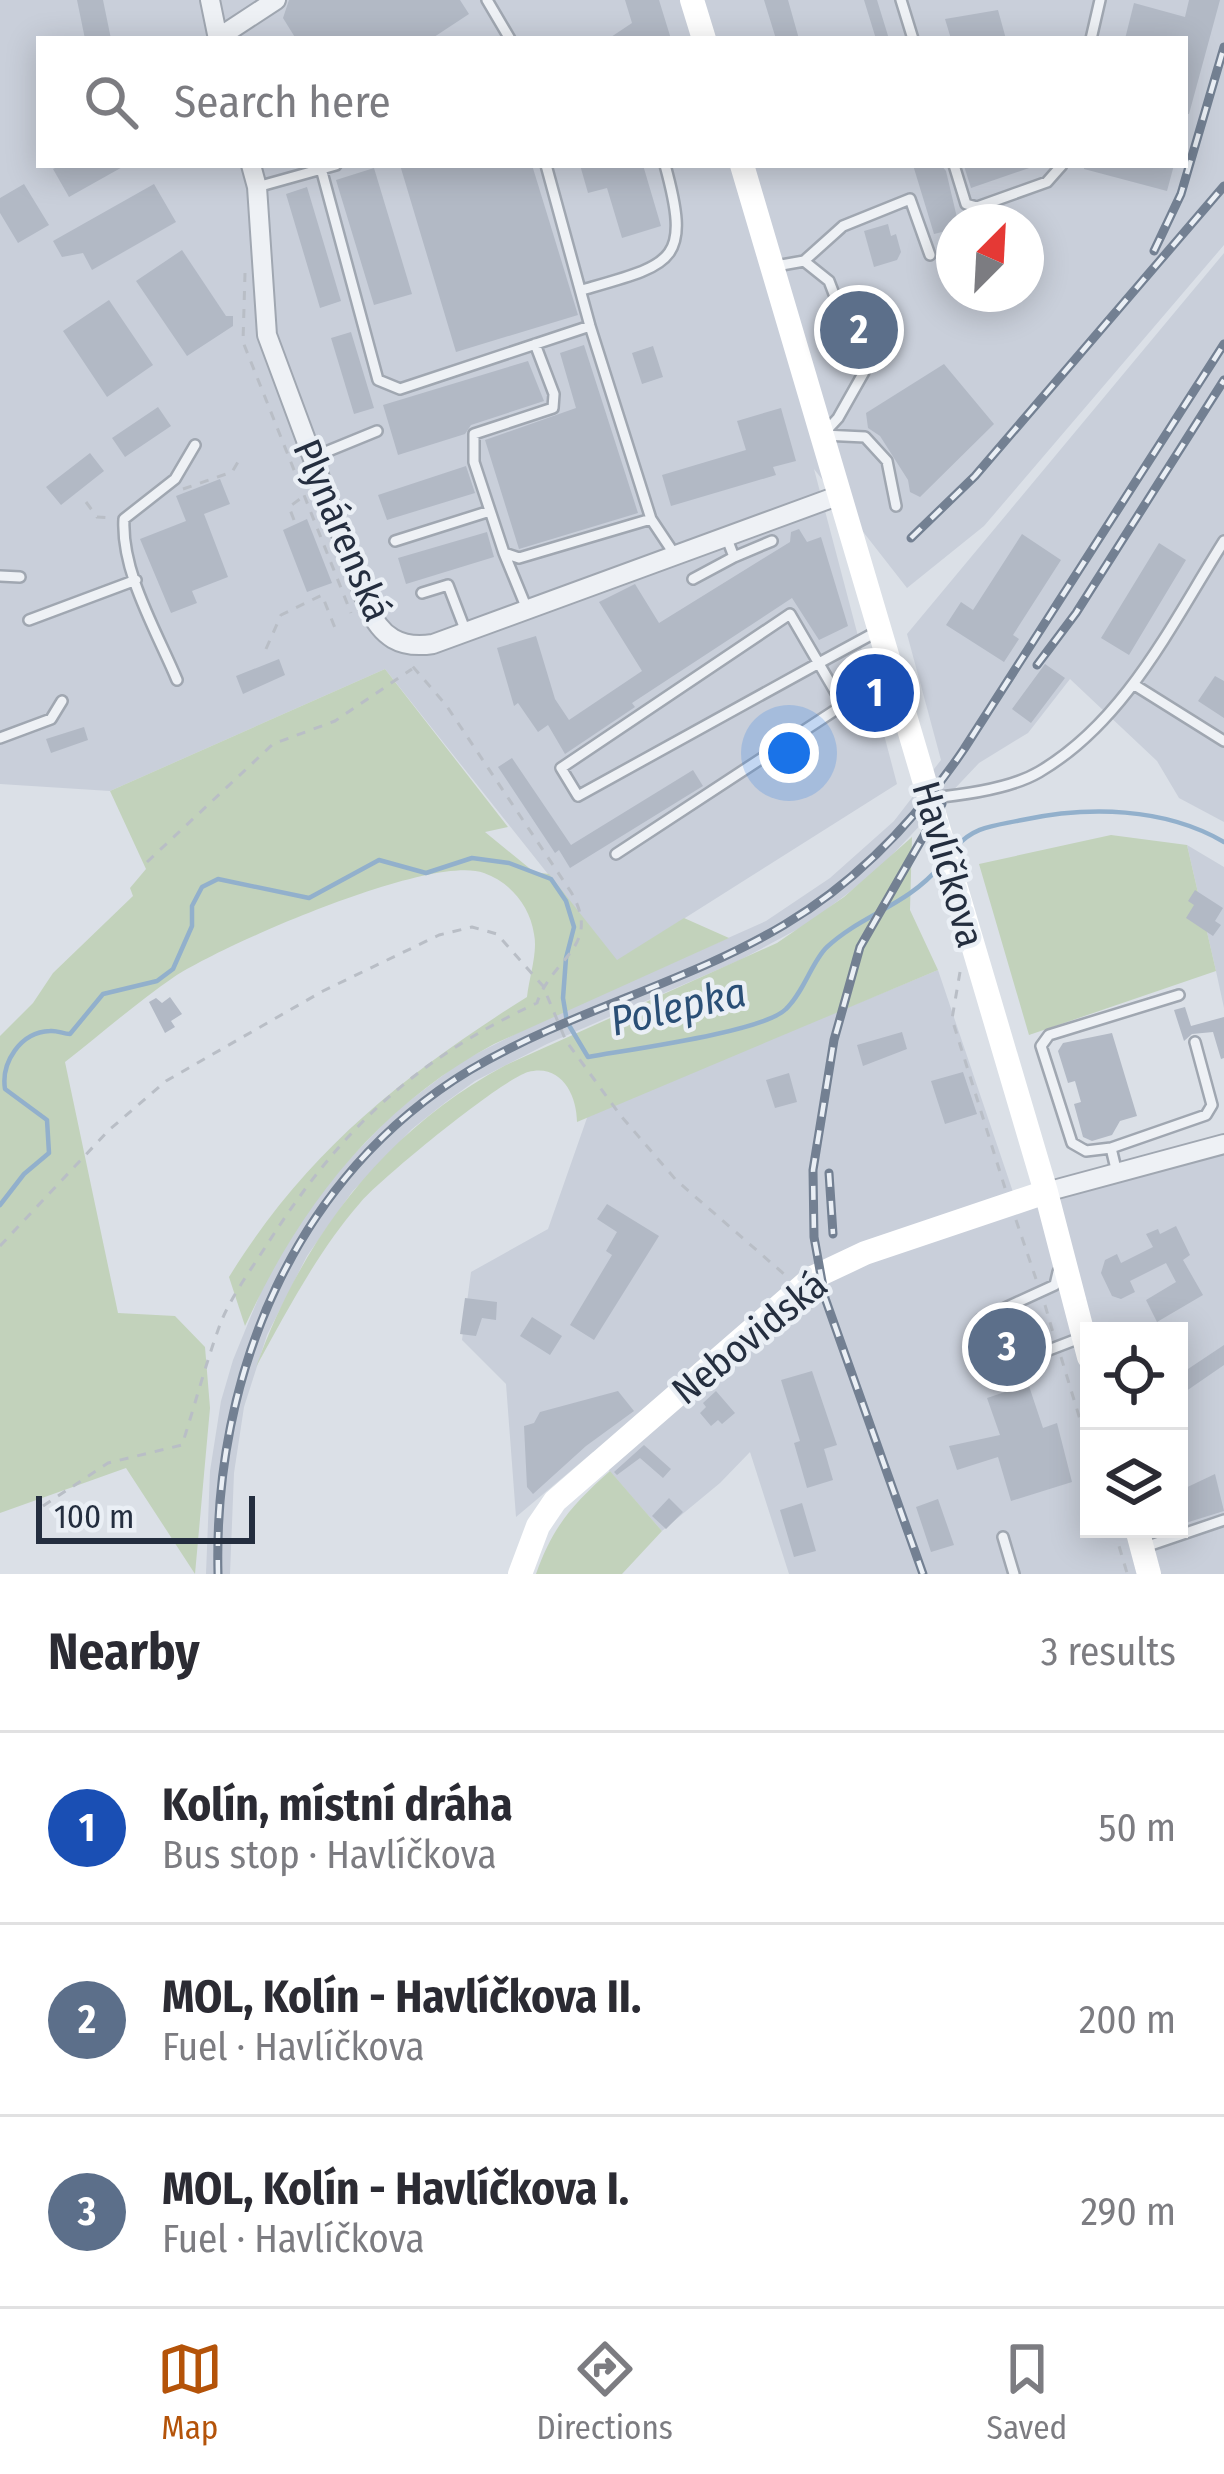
<!DOCTYPE html>
<html lang="en">
<head>
<meta charset="utf-8">
<style>
	:root { --surface:#fff; --page:#f2f2f3; --text:#2b2b33; --muted:#7c7c81; --line:#e1e1e2; --accent:#b45309 }
	body { margin:0; font-family:"Fira Sans Condensed",sans-serif; background:var(--page); color:var(--text) }
	.controls { position:absolute; right:36px; bottom:36px; display:grid; overflow:hidden; border-radius:0px; box-shadow:0 6px 30px #0003 }
	.controls button { width:108px; height:108px; display:grid; place-items:center; padding:0; border:0; border-bottom:3px solid var(--line); background:var(--surface); color:var(--text); font:60px sans-serif }
	.compass { position:absolute; left:936px; top:204px; width:108px; height:108px; border-radius:50%; background:var(--surface); box-shadow:0 6px 30px #0003; rotate:24deg }
	.scale { position:absolute; left:36px; bottom:30px; width:219px; box-sizing:border-box; padding-left:12px; border:6px solid #242e3f; border-top:0; font-size:33px; line-height:42px; white-space:nowrap; color:#242e3f; -webkit-text-stroke:9px #eaeff5; paint-order:stroke }
	.you { position:absolute; left:789px; top:753px; width:42px; height:42px; margin:-30px; border:9px solid #fff; border-radius:50%; background:#1a73e8; box-shadow:0 0 0 18px #1a73e833 }
	.badge { display:grid; place-items:center; width:78px; height:78px; border-radius:50%; background:var(--accent); color:#fff; font-size:39px; font-weight:700 }
	.pin { position:absolute; translate:-50% -50%; border:6px solid #fff; box-shadow:0 3px 12px #0006 }
	.list { margin:0; padding:0; list-style:none }
	h2 { display:flex; justify-content:space-between; align-items:center; height:156px; margin:0; padding:0 48px; font-size:51px }
	h2 small { font-size:39px; font-weight:400; color:var(--muted) }
	.list li { display:grid; grid-template-columns:78px 1fr auto; gap:36px; align-items:center; box-sizing:border-box; height:192px; padding:0 48px; border-top:3px solid var(--line) }
	.list b { display:block; font-size:45px; white-space:nowrap }
	.list p { margin:0; font-size:39px; white-space:nowrap; color:var(--muted) }
	.list em { font-size:39px; font-style:normal; color:var(--muted) }
	.icon { flex:none; width:66px; height:66px; fill:none; stroke:currentColor; stroke-width:2; stroke-linecap:round; stroke-linejoin:round }
	.map { position:relative; flex:none; width:1224px; height:1574px; overflow:hidden }
	.search { position:absolute; background:var(--surface); box-shadow:0 6px 30px #0003; left:36px; right:36px; top:36px; height:132px; display:flex; align-items:center; gap:30px; box-sizing:border-box; padding:0 42px; border-radius:0px; color:var(--muted); font-size:45px }
	.sheet { height:732px; background:var(--surface) }
	nav { display:flex; justify-content:space-around; align-items:center; box-sizing:border-box; height:168px; border-top:3px solid var(--line); background:var(--surface); font-size:33px; color:var(--muted) }
	nav a { display:grid; justify-items:center; gap:6px }
	nav .on { color:var(--accent) }
	.map>svg:first-child { display:block }
</style>
</head>
<body>
<div class="map">
<svg width="1224" height="1574" viewBox="0 0 1224 1574">
	<rect width="100%" height="100%" fill="#dbe0e7"/>
	<path fill="#c9cfda" fill-rule="evenodd" d="M 0,0 L 1224,0 L 1224,245 L 984,526 L 907,588 L 814,469 L 897,784 L 617,961 L 385,669 L 110,791 L 0,784 ZM 39,39 L 1185,39 L 1185,165 L 39,165 ZM 954,222 L 1026,222 L 1026,294 L 954,294 Z
		M 1224,253 L 1224,822 L 1179,798 L 1157,761 L 1070,679 L 1028,733 L 979,763 L 877,871 L 809,923 L 740,960 L 547,1044 L 475,1081 L 446,1102 L 412,1129 L 352,1192 L 307,1256 L 267,1335 L 244,1407 L 234,1473 L 230,1574 L 206,1574 L 210,1471 L 221,1401 L 233,1360 L 267,1277 L 307,1211 L 333,1176 L 396,1111 L 462,1061 L 537,1023 L 766,921 L 830,878 L 894,821 L 941,760 L 907,634 Z
		M 1187,845 L 1224,867 L 1224,1008 L 1216,971 Z
		M 938,970 L 1013,1192 L 1224,1141 L 1224,1574 L 789,1574 L 750,1452 L 720,1483 L 662,1531 L 593,1452 L 516,1517 L 506,1384 L 462,1340 L 471,1272 L 548,1229 L 588,1115 ZM 1089,1331 L 1179,1331 L 1179,1529 L 1089,1529 Z"/>
	<path fill="#c2d2bb" d="M 385,669 L 508,827 L 485,832 L 534,872 L 549,874 L 617,960 L 684,918 L 729,938 L 494,1044 C 377,1107 300,1206 245,1326 L 229,1277 C 306,1152 403,1075 527,997 C 529,978 538,952 534,934 C 530,906 510,882 484,873 C 432,853 222,945 174,977 C 136,1003 101,1034 65,1062 L 118,1313 L 175,1316 L 205,1347 L 210,1408 L 195,1574 L 126,1468 L 0,1513 L 0,1036 L 33,1003 L 53,973 L 133,896 L 130,888 L 146,869 L 110,791 Z
		M 1111,835 L 1187,845 L 1216,971 L 1029,1035 L 979,864 Z
		M 912,837 L 910,910 L 938,970 L 577,1122 C 577,1095 561,1063 528,1072 C 501,1080 380,1179 360,1203 C 318,1251 287,1311 256,1367 C 302,1239 384,1130 506,1065 L 777,943 L 844,897 Z
		M 610,1471 L 662,1531 L 622,1574 L 536,1574 C 553,1526 572,1505 610,1471 Z"/>
	<g fill="none" stroke-linecap="round" stroke-linejoin="round">
		<path stroke="#92b0cc" stroke-width="4.5" d="M 955,848 C 974,826 994,826 1022,820 C 1088,806 1164,807 1224,842
			M 0,1205 L 24,1174 L 49,1153 L 47,1120 L 5,1089 C 1,1063 20,1032 50,1031 C 57,1030 63,1034 70,1034 L 103,994 L 157,981 L 173,969 L 192,926 L 192,906 L 202,887 L 218,879 L 309,898 L 379,860 L 426,873 L 472,858 L 509,863 L 551,879 L 566,901 L 574,927 L 566,958 L 563,998 L 567,1022 L 588,1057 C 626,1050 763,1032 786,1009 C 804,992 812,961 827,947 C 861,915 908,905 940,866"/>
	</g>
	<path fill="#b2b9c5" d="M 77,0 L 103,0 L 111,39 L 85,39 Z
		M 289,0 L 460,0 L 469,14 L 431,39 L 296,39 L 283,18 Z
		M 625,0 L 659,0 L 671,39 L 608,39 L 632,23 Z
		M 764,0 L 788,0 L 799,39 L 776,39 Z
		M 864,0 L 877,0 L 889,39 L 876,39 Z
		M 1189,0 L 1220,0 L 1189,114 L 1185,114 L 1185,39 L 1125,39 L 1134,3 L 1185,17 Z
		M 998,10 L 1006,39 L 951,39 L 945,19 Z
		M 61,165 L 126,165 L 69,197 L 53,169 Z
		M 400,165 L 532,165 L 578,315 L 456,352 Z
		M 580,165 L 643,165 L 661,226 L 622,238 L 607,188 L 588,193 Z
		M 913,165 L 941,165 L 946,171 L 958,222 L 954,222 L 954,229 L 934,234 Z
		M 1038,165 L 971,188 L 964,166 L 966,165 Z
		M 1084,165 L 1174,165 L 1167,191 L 1084,169 Z
		M 374,168 L 412,294 L 374,305 L 336,180 Z
		M 24,184 L 49,225 L 18,243 L 0,213 L 0,198 Z
		M 154,184 L 176,222 L 92,270 L 83,253 L 62,257 L 53,241 Z
		M 307,187 L 341,301 L 320,308 L 286,194 Z
		M 888,224 L 891,236 L 896,234 L 901,252 L 897,260 L 874,267 L 864,231 Z
		M 182,250 L 226,316 L 233,316 L 233,326 L 187,356 L 136,281 Z
		M 876,290 L 889,333 L 868,339 L 870,348 L 865,349 L 850,311 L 856,307 L 852,297 Z
		M 109,300 L 153,365 L 107,397 L 63,331 Z
		M 833,316 L 848,355 L 833,359 L 821,320 Z
		M 351,332 L 374,408 L 354,414 L 331,338 Z
		M 584,345 L 638,513 L 519,549 L 485,440 L 576,408 L 560,353 Z
		M 653,346 L 663,377 L 642,384 L 632,353 Z
		M 528,361 L 544,401 L 471,425 L 465,434 L 398,455 L 383,405 Z
		M 944,364 L 994,424 L 920,497 L 910,492 L 908,480 L 880,436 L 868,428 L 866,413 Z
		M 158,407 L 171,426 L 125,457 L 112,438 Z
		M 781,408 L 796,461 L 773,467 L 776,475 L 671,506 L 662,475 L 746,450 L 737,421 Z
		M 90,453 L 104,471 L 61,505 L 46,487 Z
		M 466,466 L 475,493 L 387,520 L 378,495 Z
		M 220,479 L 230,504 L 204,514 L 228,577 L 192,591 L 197,603 L 171,613 L 140,539 L 186,521 L 176,496 Z
		M 307,519 L 332,583 L 307,592 L 283,530 Z
		M 799,529 L 807,542 L 821,537 L 848,626 L 819,640 L 792,598 L 632,703 L 635,707 L 565,754 L 548,725 L 538,732 L 518,703 L 514,706 L 497,648 L 536,636 L 555,699 L 569,720 L 642,671 L 599,602 L 635,584 L 659,623 L 790,542 L 791,532 Z
		M 487,532 L 494,557 L 406,584 L 398,558 Z
		M 1022,534 L 1061,560 L 1013,635 L 1019,639 L 1004,662 L 946,625 L 961,602 L 973,610 Z
		M 1159,543 L 1186,560 L 1129,655 L 1101,638 Z
		M 279,659 L 285,675 L 243,694 L 236,676 Z
		M 1045,664 L 1065,678 L 1031,723 L 1012,709 Z
		M 1215,676 L 1224,681 L 1224,718 L 1198,701 Z
		M 84,727 L 88,740 L 51,753 L 46,739 Z
		M 512,758 L 571,845 L 693,770 L 703,786 L 570,868 L 559,850 L 555,853 L 498,767 Z
		M 1195,890 L 1223,908 L 1215,921 L 1221,925 L 1213,936 L 1186,918 L 1194,905 L 1188,901 Z
		M 170,997 L 182,1014 L 171,1021 L 175,1027 L 165,1033 L 149,1002 L 156,998 L 162,1003 Z
		M 1185,1007 L 1191,1026 L 1224,1017 L 1224,1058 L 1221,1059 L 1213,1032 L 1192,1034 L 1184,1041 L 1174,1010 Z
		M 902,1032 L 907,1049 L 863,1066 L 857,1045 Z
		M 1112,1033 L 1137,1116 L 1120,1121 L 1112,1135 L 1092,1141 L 1083,1137 L 1074,1104 L 1081,1102 L 1075,1081 L 1068,1083 L 1058,1051 L 1063,1043 Z
		M 963,1072 L 977,1114 L 945,1124 L 931,1081 Z
		M 789,1073 L 797,1102 L 775,1108 L 766,1080 Z
		M 607,1204 L 659,1236 L 594,1340 L 570,1325 L 612,1255 L 606,1251 L 617,1232 L 597,1219 Z
		M 1176,1226 L 1190,1255 L 1183,1260 L 1203,1295 L 1157,1322 L 1146,1300 L 1176,1282 L 1166,1263 L 1130,1281 L 1135,1292 L 1121,1299 L 1112,1296 L 1101,1273 L 1105,1260 L 1117,1254 L 1121,1263 L 1153,1247 L 1146,1234 L 1158,1229 L 1160,1234 Z
		M 465,1298 L 497,1302 L 496,1320 L 482,1318 L 476,1336 L 460,1334 Z
		M 532,1317 L 562,1336 L 550,1355 L 520,1336 Z
		M 1012,1326 L 1020,1351 L 1000,1359 L 993,1332 Z
		M 1224,1345 L 1224,1365 L 1179,1396 L 1179,1375 Z
		M 812,1371 L 837,1445 L 824,1449 L 833,1480 L 807,1488 L 794,1443 L 800,1441 L 781,1380 Z
		M 1027,1380 L 1043,1428 L 1057,1423 L 1072,1482 L 1011,1501 L 998,1457 L 957,1470 L 949,1446 L 1000,1435 L 987,1398 L 1005,1392 L 1003,1386 Z
		M 618,1391 L 634,1411 L 586,1446 L 533,1494 L 527,1487 L 524,1426 L 534,1423 L 540,1412 Z
		M 716,1391 L 735,1413 L 722,1424 L 718,1420 L 711,1426 L 700,1413 L 706,1407 L 703,1403 Z
		M 644,1445 L 671,1469 L 663,1478 L 640,1458 L 617,1475 L 614,1472 Z
		M 1215,1474 L 1224,1511 L 1179,1525 L 1179,1491 Z
		M 669,1498 L 683,1512 L 666,1529 L 652,1516 Z
		M 938,1499 L 954,1545 L 931,1552 L 916,1507 Z
		M 802,1503 L 816,1551 L 794,1557 L 780,1510 Z"/>
	<g fill="none" stroke-linecap="round" stroke-linejoin="round">
		<defs>
			<path id="lane" d="M 487,0 L 510,39
				M 901,0 L 913,39
				M 1091,39 L 1100,0
				M 546,165 L 590,326 L 651,519 L 675,555
				M 954,165 L 966,204 L 977,207 L 1047,182 L 1062,165
				M 322,172 L 378,380 L 400,389 L 590,326
				M 257,187 L 336,165
				M 804,261 L 843,226 L 910,199 L 930,255
				M 776,266 L 804,261 L 829,281 L 864,372 L 838,418 L 826,431
				M 582,290 C 673,264 692,263 665,165
				M 535,344 L 554,394 L 553,408 L 474,434 L 474,462 L 504,553 L 519,558 L 651,519
				M 823,435 L 865,437 L 887,461 L 896,506
				M 311,458 L 377,431
				M 395,541 L 490,511
				M 504,553 L 527,609
				M 734,557 L 772,541
				M 0,576 L 20,577
				M 693,579 L 734,557 L 726,536
				M 422,593 L 448,585 L 466,632
				M 29,620 L 136,580
				M 177,680 C 157,632 121,572 124,519 L 175,479 L 195,445
				M 1133,684 L 1224,741
				M 0,738 L 51,719 L 62,701
				M 930,798 C 963,795 1010,789 1039,772 C 1126,721 1172,623 1224,541
				M 616,854 L 843,705 L 790,614 L 561,768 L 578,796 L 819,663 L 878,631
				M 1111,1148 L 1086,1151 L 1072,1143 L 1041,1046 L 1049,1035 L 1179,995
				M 1117,1173 L 1111,1148 L 1206,1115 L 1212,1105 L 1195,1042
				M 1058,1272 L 1055,1285 L 981,1319 L 994,1371 L 1080,1338
				M 1003,1537 L 1014,1574
				M 1142,1548 L 1224,1520"/>
			<path id="street" d="M 210,0 L 218,39
				M 218,38 L 276,0
				M 251,165 L 257,187 L 267,335 L 368,607 C 381,637 400,649 433,644 L 840,495
				M 1046,1192 L 1224,1144"/>
		</defs>
		<use href="#lane" stroke="#a0a7b1" stroke-width="14"/>
		<use href="#street" stroke="#a0a7b1" stroke-width="22"/>
		<path stroke="#b9bec6" stroke-width="3" stroke-dasharray="9 9" stroke-linecap="butt" d="M 245,273 L 243,342 L 351,613
			M 183,489 L 232,472 L 242,455
			M 86,502 L 97,517 L 113,518
			M 294,520 L 289,507 L 304,496
			M 266,649 L 281,615 L 322,595 L 337,633
			M 147,862 L 273,744 L 335,721 L 412,669
			M 960,972 L 952,1019 L 1005,1188
			M 1016,1220 L 1036,1279
			M 0,1246 L 109,1130 L 166,1081 L 323,991 L 439,935 L 472,927 L 497,934 L 543,986 L 566,1041 L 621,1116 L 676,1180 L 784,1274
			M 1045,1305 L 1054,1336
			M 1061,1357 L 1089,1449
			M 43,1506 L 108,1463 L 182,1445 C 195,1405 206,1362 221,1322 C 232,1295 252,1268 268,1243 C 341,1129 414,1060 537,1003 C 552,957 603,947 571,892 L 446,705 L 408,661
			M 1114,1529 L 1127,1573"/>
		<use href="#lane" stroke="#eef1f5" stroke-width="9"/>
		<use href="#street" stroke="#eef1f5" stroke-width="18"/>
		<path stroke="#fff" stroke-width="24" d="M 692,0 L 704,39
			M 742,165 L 1046,1192 L 1089,1357
			M 1137,1529 L 1149,1574
			M 520,1574 L 538,1526 L 555,1501 L 812,1278 L 865,1253 L 1046,1192"/>
		<defs>
			<path id="rail" d="M 1154,251 L 1181,194 L 1224,47
				M 911,538 L 975,476 L 1224,186
				M 1037,665 L 1076,613 L 1224,380
				M 829,1173 L 833,1234
				M 218,1574 C 213,1376 294,1176 470,1070 C 569,1011 685,984 784,925 C 858,881 916,820 964,749 L 1224,344
				M 923,1574 L 825,1298 L 814,1237 L 813,1170 L 834,1040 L 860,947 L 942,804"/>
		</defs>
		<use href="#rail" stroke="#738092" stroke-width="9"/>
		<use href="#rail" stroke="#eaeff5" stroke-width="4.5" stroke-dasharray="14" stroke-linecap="butt"/>
	</g>
	<g text-anchor="middle" stroke-width="9" stroke-linejoin="round" paint-order="stroke">
		<g font-size="39" fill="#242e3f" stroke="#eaeff5">
			<text transform="translate(343 530) rotate(67)" y="14">Plynárenská</text>
			<text transform="translate(949 864) rotate(74)" y="14">Havlíčkova</text>
			<text transform="translate(749 1337) rotate(-39)" y="14">Nebovidská</text>
		</g>
		<g font-size="42" font-style="italic" fill="#2a4f76" stroke="#eaeff5">
			<text transform="translate(678 1006) rotate(-13)" y="15">Polepka</text>
		</g>
	</g>
</svg>
<div class="controls">
<button><svg class="icon" aria-label="locate" viewBox="0 0 24 24"><circle cx="12" cy="12" r="6"/><path d="M12 2v4M12 18v4M2 12h4M18 12h4"/></svg></button>
<button><svg class="icon" aria-label="layers" viewBox="0 0 24 24"><path d="M12 4l9 5-9 5-9-5zM3 14l9 5 9-5"/></svg></button>
</div>
<svg class="compass" viewBox="-18 -18 36 36"><path d="M0-13l5 13h-10z" fill="#e53935"/><path d="M0 13l5-13h-10z" fill="#7c7c81"/></svg>
<div class="scale">100 m</div>
<div class="you"></div>
<div class="pin badge" style="left:875px;top:693px;background:#1a4fb4">1</div>
<div class="pin badge" style="left:859px;top:330px;background:#5c6f8a">2</div>
<div class="pin badge" style="left:1007px;top:1347px;background:#5c6f8a">3</div>
<div class="search"><svg class="icon" aria-label="search" viewBox="0 0 24 24"><circle cx="10" cy="10" r="6"/><path d="M15 15l6 6"/></svg>Search here</div>
</div>
<section class="sheet">
<h2>Nearby<small>3 results</small></h2>
<ul class="list">
<li><span class="badge" style="background:#1a4fb4">1</span><div><b>Kolín, místní dráha</b><p>Bus stop · Havlíčkova</p></div><em>50 m</em></li>
<li><span class="badge" style="background:#5c6f8a">2</span><div><b>MOL, Kolín - Havlíčkova II.</b><p>Fuel · Havlíčkova</p></div><em>200 m</em></li>
<li><span class="badge" style="background:#5c6f8a">3</span><div><b>MOL, Kolín - Havlíčkova I.</b><p>Fuel · Havlíčkova</p></div><em>290 m</em></li>
</ul>
</section>
<nav>
<a class="on"><svg class="icon" aria-label="map" viewBox="0 0 24 24"><path d="M3 6l6-2 6 2 6-2v14l-6 2-6-2-6 2zM9 4v14M15 6v14"/></svg>Map</a>
<a><svg class="icon" aria-label="directions" viewBox="0 0 24 24"><path d="M12 3l9 9-9 9-9-9zM9 14v-3h6M13 9l2 2-2 2"/></svg>Directions</a>
<a><svg class="icon" aria-label="saved" viewBox="0 0 24 24"><path d="M7 4h10v16l-5-4-5 4z"/></svg>Saved</a>
</nav>
</body>
</html>
